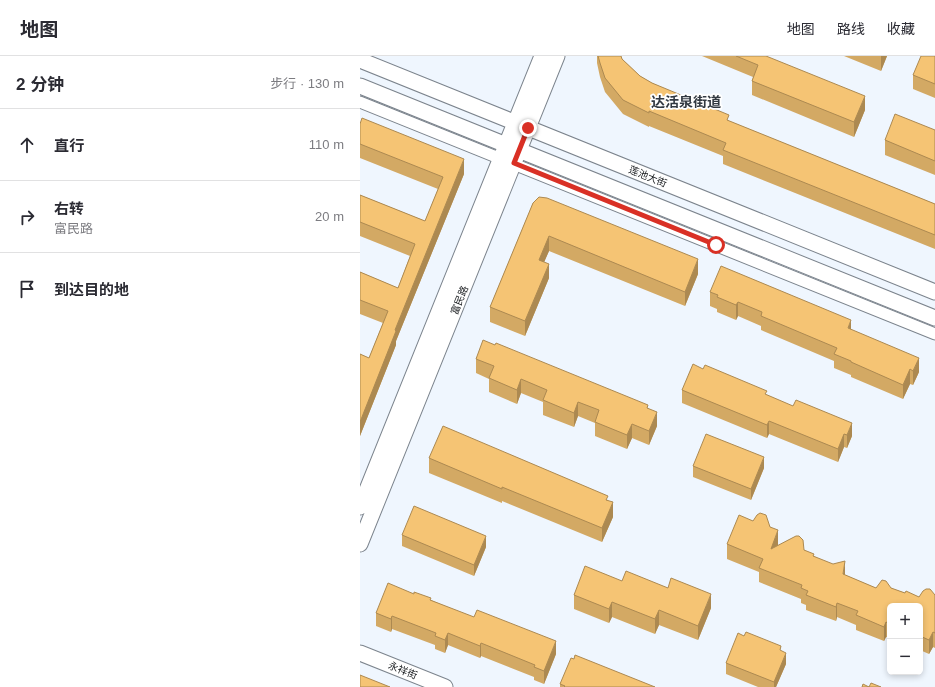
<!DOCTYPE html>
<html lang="zh">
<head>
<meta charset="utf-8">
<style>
	:root { --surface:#fff; --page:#f2f2f3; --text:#2b2b33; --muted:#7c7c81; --line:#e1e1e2 }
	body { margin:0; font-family:Helvetica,"Noto Sans SC",sans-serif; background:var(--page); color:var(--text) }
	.controls { position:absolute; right:12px; bottom:12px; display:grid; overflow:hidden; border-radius:6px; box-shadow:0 2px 6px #0003 }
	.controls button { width:36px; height:36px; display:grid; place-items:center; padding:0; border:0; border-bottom:1px solid var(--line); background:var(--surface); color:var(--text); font:20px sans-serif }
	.stop { position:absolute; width:12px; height:12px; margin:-9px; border:3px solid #d93025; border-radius:50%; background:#fff }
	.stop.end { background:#d93025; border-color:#fff; box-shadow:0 1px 4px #0008 }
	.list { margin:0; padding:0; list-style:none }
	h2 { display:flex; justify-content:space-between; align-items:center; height:52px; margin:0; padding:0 16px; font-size:17px }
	h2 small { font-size:13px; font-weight:400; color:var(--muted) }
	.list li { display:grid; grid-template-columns:26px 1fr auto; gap:12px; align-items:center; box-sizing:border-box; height:72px; padding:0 16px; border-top:1px solid var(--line) }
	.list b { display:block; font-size:15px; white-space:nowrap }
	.list p { margin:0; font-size:13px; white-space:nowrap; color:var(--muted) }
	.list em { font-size:13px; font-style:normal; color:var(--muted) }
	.icon { flex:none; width:22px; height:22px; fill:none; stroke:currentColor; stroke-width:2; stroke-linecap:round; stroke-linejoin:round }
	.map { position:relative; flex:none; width:575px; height:631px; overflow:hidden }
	header { display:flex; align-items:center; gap:24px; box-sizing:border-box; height:56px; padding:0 20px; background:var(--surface); border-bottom:1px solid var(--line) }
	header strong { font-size:19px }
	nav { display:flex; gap:22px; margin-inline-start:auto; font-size:14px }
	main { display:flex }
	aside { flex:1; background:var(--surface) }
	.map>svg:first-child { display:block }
</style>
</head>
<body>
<header>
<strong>地图</strong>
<nav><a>地图</a><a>路线</a><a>收藏</a></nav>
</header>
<main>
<aside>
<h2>2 分钟<small>步行 · 130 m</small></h2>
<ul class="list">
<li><svg class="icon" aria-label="ahead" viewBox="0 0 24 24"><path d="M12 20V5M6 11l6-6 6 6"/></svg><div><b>直行</b></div><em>110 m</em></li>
<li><svg class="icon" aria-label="right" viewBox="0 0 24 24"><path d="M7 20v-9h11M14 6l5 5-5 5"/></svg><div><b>右转</b><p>富民路</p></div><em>20 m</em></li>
<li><svg class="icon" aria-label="arrive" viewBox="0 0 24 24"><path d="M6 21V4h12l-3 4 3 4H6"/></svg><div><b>到达目的地</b></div></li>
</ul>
</aside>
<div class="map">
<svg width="575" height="631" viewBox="0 0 575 631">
	<rect width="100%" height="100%" fill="#eff6fe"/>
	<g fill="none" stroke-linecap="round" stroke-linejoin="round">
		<defs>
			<path id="street" d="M 0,46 L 575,278"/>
			<path id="secondary" d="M 0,4 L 575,236
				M 0,30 L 575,262
				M 0,451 L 182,0
				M 0,488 L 197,0
				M 0,597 L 85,631"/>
		</defs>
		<use href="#street" stroke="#7c848d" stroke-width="13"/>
		<use href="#secondary" stroke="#7c848d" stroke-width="17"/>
		<use href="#street" stroke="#fff" stroke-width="11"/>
		<use href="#secondary" stroke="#fff" stroke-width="15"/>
	</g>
	<path fill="#d3a964" d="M 237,0 L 261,0 L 262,3 L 280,20 L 292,27 L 369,65 L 575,148 L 575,193 L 363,108 L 363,100 L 289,70 L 289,71 L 263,58 L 245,36 L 240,21 L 237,7 Z
		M 342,0 L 406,0 L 505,54 L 494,81 L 392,39 L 392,25 L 393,21 Z
		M 484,0 L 527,0 L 521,15 Z
		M 575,0 L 575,42 L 553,33 L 553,19 Z
		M 0,68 L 104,118 L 36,285 L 36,289 L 0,380 L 0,298 L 9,302 L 23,267 L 0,258 L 0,216 L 38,232 L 50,200 L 0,180 L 0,139 L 65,165 L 78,133 L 0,102 Z
		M 575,74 L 575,119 L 525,99 L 525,84 Z
		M 173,147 L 338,218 L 325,250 L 189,195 L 184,206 L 189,222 L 165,280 L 130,266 L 130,251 Z
		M 350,236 L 491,274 L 559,316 L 553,329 L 550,328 L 543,343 L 491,321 L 491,319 L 474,312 L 474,305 L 401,274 L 401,270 L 378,260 L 376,264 L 357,256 L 357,253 L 350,250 Z
		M 116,303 L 288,352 L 297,370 L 289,389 L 272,382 L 267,393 L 235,380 L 235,367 L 218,360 L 214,371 L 183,359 L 183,346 L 161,337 L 157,348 L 129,336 L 129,323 L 116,317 Z
		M 322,334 L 407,339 L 492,380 L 487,392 L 484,391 L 478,406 L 409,378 L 407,382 L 322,347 Z
		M 69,402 L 248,444 L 253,461 L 242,486 L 142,445 L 142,447 L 69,417 Z
		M 333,410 L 404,412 L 391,444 L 333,421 Z
		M 410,471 L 418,489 L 444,494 L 485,519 L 516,532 L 531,532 L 545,537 L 559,541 L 575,539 L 575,592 L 573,591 L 569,598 L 560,594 L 560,550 L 530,550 L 530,582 L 526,581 L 524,585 L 496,574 L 496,569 L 477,561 L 476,565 L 446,554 L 446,549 L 441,547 L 441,543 L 399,526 L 399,516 L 367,503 L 367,488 Z
		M 42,479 L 126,491 L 114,520 L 42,490 Z
		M 262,525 L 351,552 L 338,584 L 299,569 L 295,578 L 252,561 L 249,567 L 214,553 L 214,539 Z
		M 54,538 L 71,544 L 196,598 L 184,628 L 174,624 L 174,621 L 121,600 L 120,602 L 88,589 L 85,597 L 75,593 L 75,589 L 32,573 L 31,576 L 16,570 L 16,557 Z
		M 421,595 L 426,608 L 416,631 L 398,631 L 366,618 L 366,607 Z
		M 200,628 L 295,631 L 200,631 Z"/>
	<path fill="#ac8951" d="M 521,0 L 527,0 L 521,15 Z
		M 505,40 L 505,54 L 494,81 L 494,66 Z
		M 104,103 L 104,118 L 36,285 L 36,289 L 0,380 L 0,366 L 35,274 Z
		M 189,180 L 189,195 L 179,218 L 179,204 Z
		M 338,203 L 338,218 L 325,250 L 325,236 Z
		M 189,208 L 189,222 L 165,280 L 165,265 Z
		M 378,246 L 378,260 L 376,264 L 376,249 Z
		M 491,264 L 491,279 L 488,272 Z
		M 559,302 L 559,316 L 553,329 L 553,315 Z
		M 550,313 L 550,328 L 543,343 L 543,329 Z
		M 161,323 L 161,337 L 157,348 L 157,334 Z
		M 218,346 L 218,360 L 214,371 L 214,357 Z
		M 297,356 L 297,370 L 289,389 L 289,375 Z
		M 409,365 L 409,378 L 407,382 L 407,369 Z
		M 492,367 L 492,380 L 487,392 L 487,379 Z
		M 272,368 L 272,382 L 267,393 L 267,379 Z
		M 484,378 L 484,391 L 478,406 L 478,393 Z
		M 404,401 L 404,412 L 391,444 L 391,433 Z
		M 253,446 L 253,461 L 242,486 L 242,472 Z
		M 418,474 L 418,489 L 411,493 Z
		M 126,480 L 126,491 L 114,520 L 114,509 Z
		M 485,505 L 485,520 L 483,518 Z
		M 351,538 L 351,552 L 338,584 L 338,570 Z
		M 252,546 L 252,561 L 249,567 L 249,553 Z
		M 477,547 L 477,561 L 476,565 L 476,551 Z
		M 299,554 L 299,569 L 295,578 L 295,563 Z
		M 32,560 L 32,573 L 31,576 L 31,563 Z
		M 526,566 L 526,581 L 524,585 L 524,571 Z
		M 573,576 L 573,591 L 569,598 L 569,584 Z
		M 88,577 L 88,589 L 85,597 L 85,584 Z
		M 196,585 L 196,598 L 184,628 L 184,615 Z
		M 121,587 L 121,600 L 120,602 L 120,590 Z
		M 426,597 L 426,608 L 416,631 L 414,631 L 414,626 Z"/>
	<path fill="#f5c474" stroke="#ac8951" d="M 238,0 L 261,0 L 262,3 L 280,20 L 292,27 L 369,59 L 367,64 L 575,148 L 575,179 L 363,94 L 366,87 L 289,55 L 289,57 L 263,44 L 245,22 L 240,7 Z
		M 376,0 L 406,0 L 505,40 L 494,66 L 392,25 L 398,9 Z
		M 561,0 L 575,0 L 575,28 L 553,19 Z
		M 535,58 L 575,74 L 575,105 L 525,84 Z
		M 2,62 L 104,103 L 35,274 L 36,275 L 0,366 L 0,298 L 9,302 L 28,255 L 0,244 L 0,216 L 38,232 L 55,188 L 0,166 L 0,139 L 65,165 L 83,121 L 0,88 L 0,68 Z
		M 179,141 L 187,142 L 338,203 L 325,236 L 189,180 L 179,204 L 189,208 L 165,265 L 130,251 L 173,147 Z
		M 361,210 L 491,264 L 488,272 L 559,302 L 553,315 L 550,313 L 543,329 L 491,306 L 491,305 L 474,298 L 477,292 L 401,260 L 402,256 L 378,246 L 376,249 L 357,241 L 358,239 L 350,236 Z
		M 123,284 L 135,289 L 136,287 L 288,349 L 287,352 L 297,356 L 289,375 L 272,368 L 267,379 L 235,366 L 239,354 L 218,346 L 214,357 L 183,344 L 187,334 L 161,323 L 157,334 L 129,322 L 134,310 L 116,303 Z
		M 333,308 L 343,313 L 345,309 L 407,335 L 405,338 L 433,350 L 436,344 L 492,367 L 487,379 L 484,378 L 478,393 L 409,365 L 407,369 L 322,334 Z
		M 83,370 L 248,440 L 246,444 L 253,446 L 242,472 L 142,431 L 142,433 L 69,402 Z
		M 346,378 L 404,401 L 391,433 L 333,410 Z
		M 54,450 L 126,480 L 114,509 L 42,479 Z
		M 400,457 L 406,459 L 410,471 L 418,474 L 411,493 L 436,480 L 439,480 L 443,484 L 444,494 L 454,498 L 453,500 L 473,508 L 485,505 L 483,518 L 516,532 L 522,524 L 526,525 L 531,532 L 545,537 L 546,535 L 559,541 L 563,535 L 566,533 L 570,533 L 575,539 L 575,577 L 573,576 L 569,584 L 560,580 L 560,550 L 530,550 L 530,568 L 526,566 L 524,571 L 496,559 L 498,555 L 477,547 L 476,551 L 446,539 L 448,535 L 441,532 L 442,529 L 399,512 L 403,503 L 367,488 L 379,459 L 393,465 L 397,459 Z
		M 225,510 L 262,525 L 266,515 L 308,532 L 311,522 L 351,538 L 338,570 L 299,554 L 295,563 L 252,546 L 249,553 L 214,539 Z
		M 28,527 L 54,538 L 54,536 L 71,542 L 70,544 L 114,561 L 117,554 L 196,585 L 184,615 L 174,611 L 175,609 L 121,587 L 120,590 L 88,577 L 85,584 L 75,580 L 76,577 L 32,560 L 31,563 L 16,557 Z
		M 386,576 L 421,590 L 420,594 L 426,597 L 414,626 L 366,607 L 378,577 L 384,580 Z
		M 215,599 L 295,631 L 204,631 L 205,630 L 200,628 L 211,602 L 214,603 Z
		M 0,619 L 30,631 L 0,631 Z
		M 511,627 L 521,631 L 509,631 Z
		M 503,628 L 509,631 L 502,631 Z"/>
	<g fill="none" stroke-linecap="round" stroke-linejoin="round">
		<path stroke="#d93025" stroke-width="5" d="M 168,72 L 154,107 L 356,189"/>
	</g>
	<g text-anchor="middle" stroke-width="3.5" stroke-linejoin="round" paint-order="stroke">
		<g font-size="10" fill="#16191c" stroke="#fff">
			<text transform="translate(288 120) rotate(22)" y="4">莲池大街</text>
			<text transform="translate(99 244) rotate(-68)" y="4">富民路</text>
			<text transform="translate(43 614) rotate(22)" y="4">永祥街</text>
		</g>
		<g font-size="14" font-weight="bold" fill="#323941" stroke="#fff">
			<text x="326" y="51">达活泉街道</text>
		</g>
	</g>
</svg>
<div class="controls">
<button>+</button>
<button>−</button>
</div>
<div class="stop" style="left:356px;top:189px"></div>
<div class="stop end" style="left:168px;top:72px"></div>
</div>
</main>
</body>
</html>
